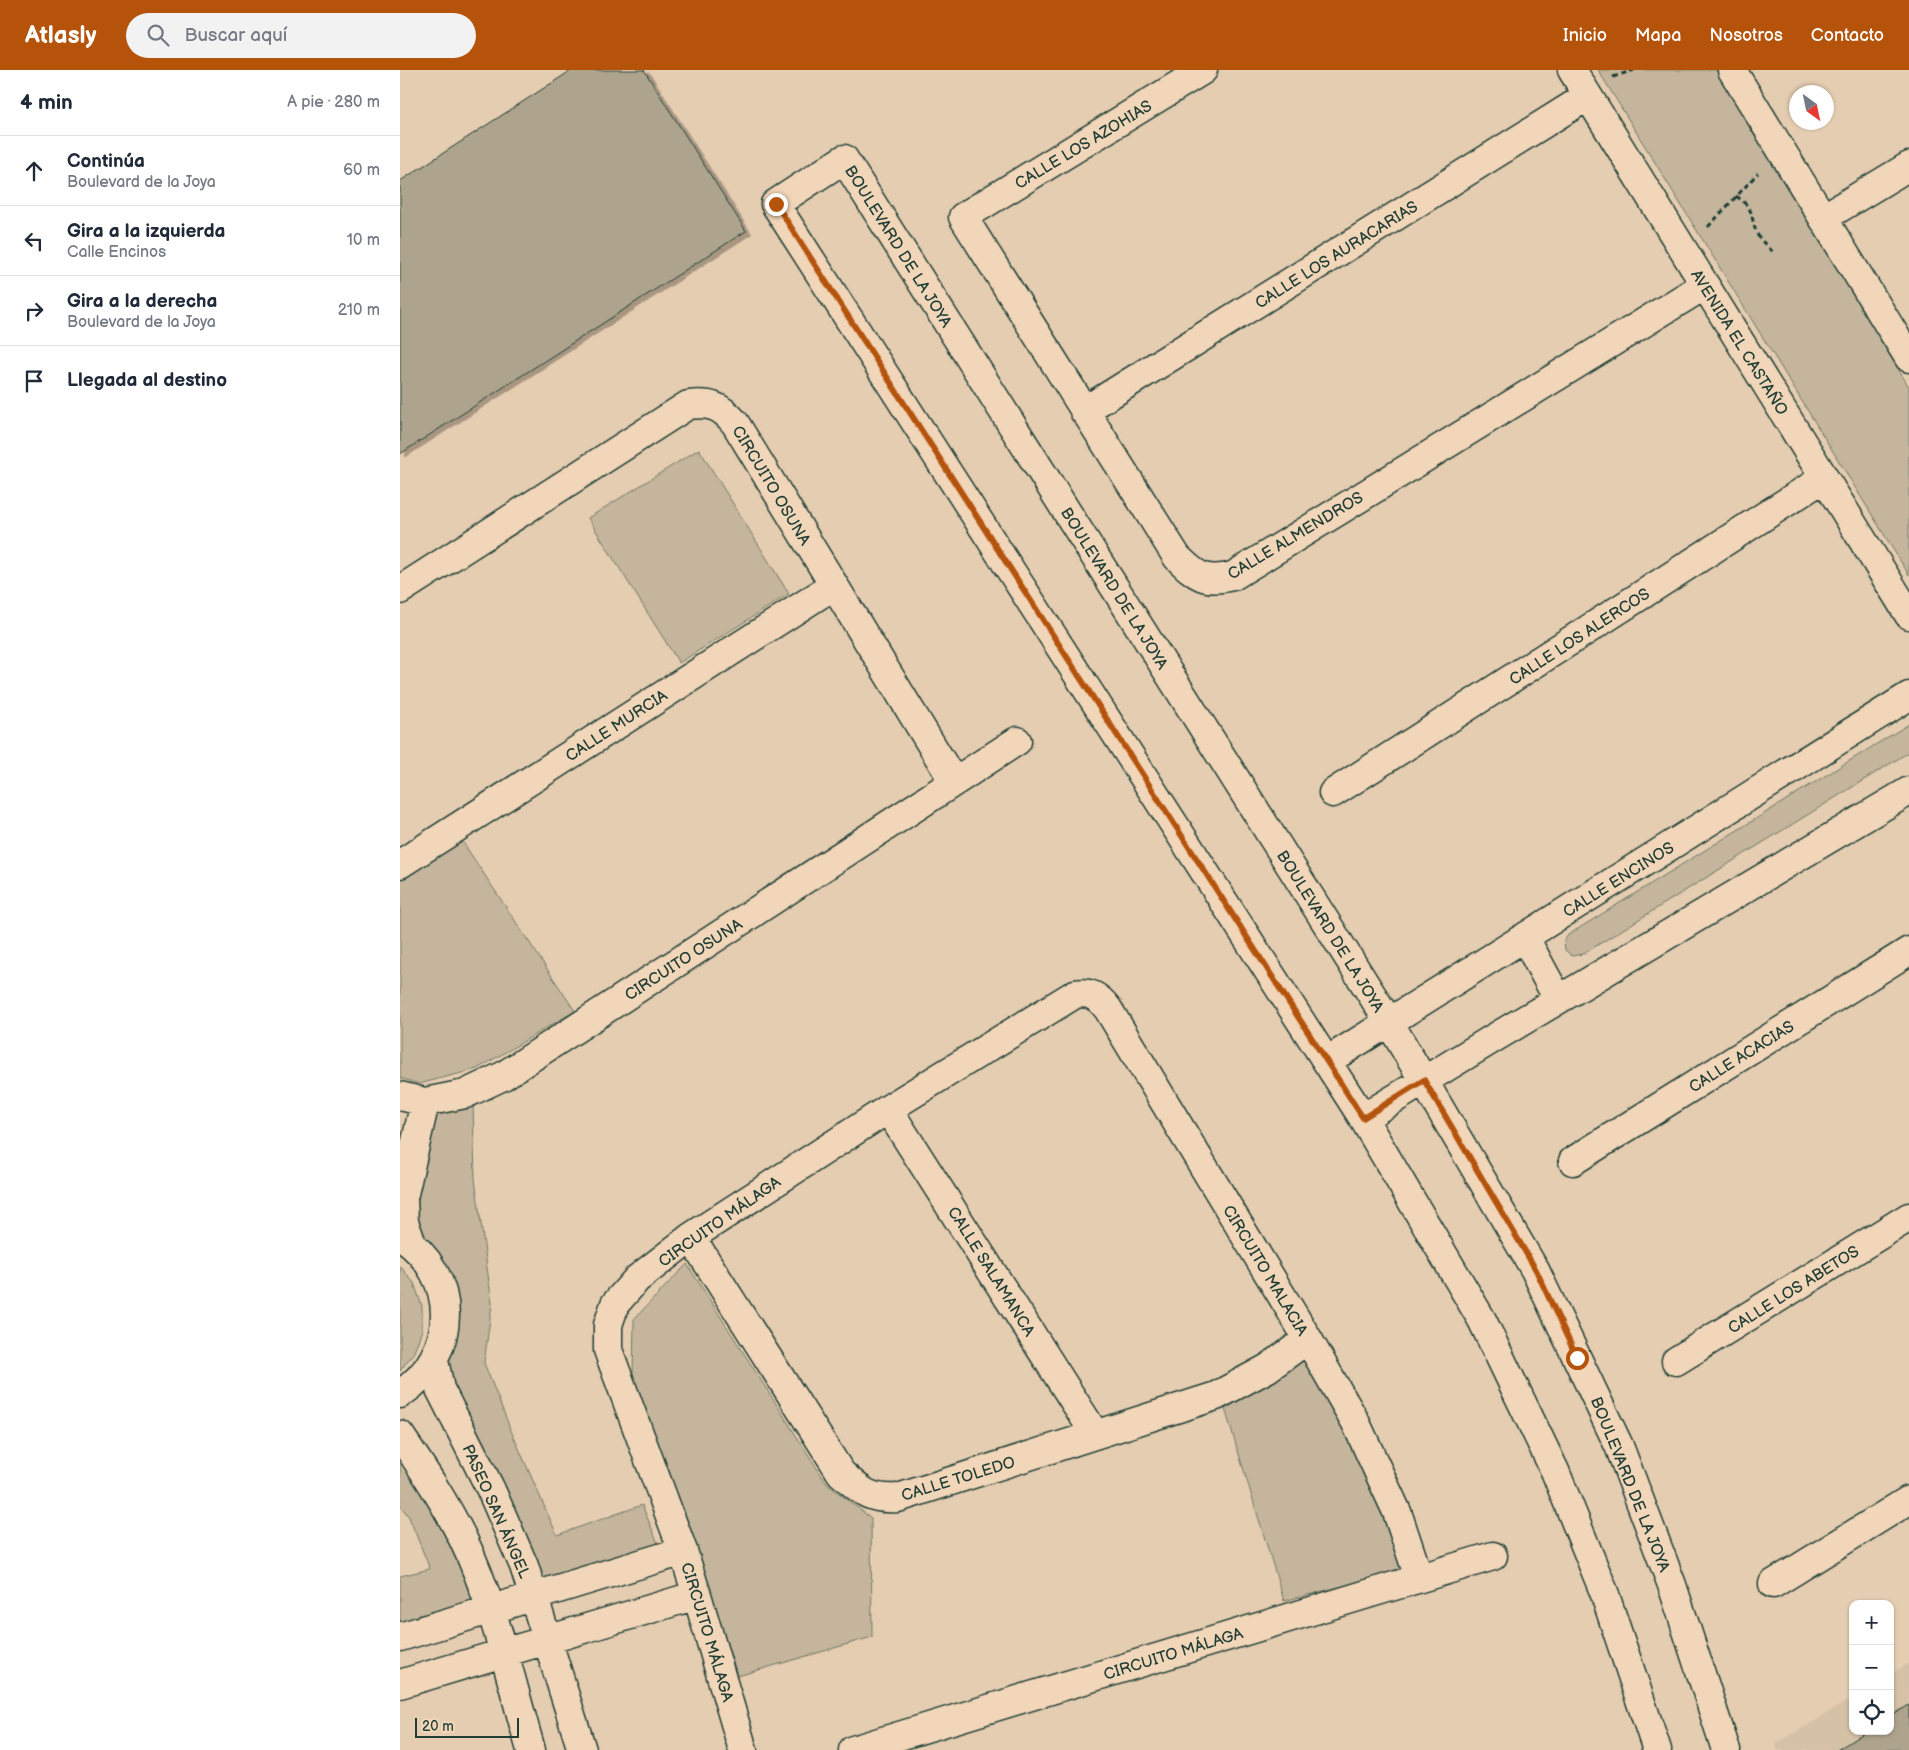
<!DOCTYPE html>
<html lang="es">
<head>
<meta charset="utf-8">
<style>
	:root { --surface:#fff; --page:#f2f2f3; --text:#1f2937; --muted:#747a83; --line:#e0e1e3; --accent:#b45309 }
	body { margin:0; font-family:"Balsamiq Sans",sans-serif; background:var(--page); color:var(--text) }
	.controls { position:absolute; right:15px; bottom:15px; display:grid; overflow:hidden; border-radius:10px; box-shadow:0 1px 4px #0004 }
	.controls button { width:45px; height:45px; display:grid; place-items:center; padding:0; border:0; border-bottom:1px solid var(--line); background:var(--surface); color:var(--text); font:25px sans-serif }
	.compass { position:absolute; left:1389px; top:15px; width:45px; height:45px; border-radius:50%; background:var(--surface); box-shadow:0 1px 4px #0004; rotate:147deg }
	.scale { position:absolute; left:15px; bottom:12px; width:104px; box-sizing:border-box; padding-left:5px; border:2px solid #1f3d34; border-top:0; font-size:14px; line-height:18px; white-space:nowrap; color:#1f3d34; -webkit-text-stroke:4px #f2d6b9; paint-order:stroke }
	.stop { position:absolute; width:15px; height:15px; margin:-11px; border:4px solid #b45309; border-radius:50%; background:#fff }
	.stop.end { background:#b45309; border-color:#fff; box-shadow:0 1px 5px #0008 }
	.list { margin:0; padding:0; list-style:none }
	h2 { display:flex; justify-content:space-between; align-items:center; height:65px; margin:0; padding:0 20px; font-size:21px }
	h2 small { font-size:16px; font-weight:400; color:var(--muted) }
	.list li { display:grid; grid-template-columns:32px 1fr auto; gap:15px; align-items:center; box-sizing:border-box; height:70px; padding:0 20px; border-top:1px solid var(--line) }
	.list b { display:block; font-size:19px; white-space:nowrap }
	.list p { margin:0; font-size:16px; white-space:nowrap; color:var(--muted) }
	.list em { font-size:16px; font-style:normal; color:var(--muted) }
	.icon { flex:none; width:28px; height:28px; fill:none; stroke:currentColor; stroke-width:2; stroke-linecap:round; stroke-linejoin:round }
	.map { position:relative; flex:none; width:1509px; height:1680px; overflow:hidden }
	header { display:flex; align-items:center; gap:30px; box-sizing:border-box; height:70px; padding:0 25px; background:var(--accent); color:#fff }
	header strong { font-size:24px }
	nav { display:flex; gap:28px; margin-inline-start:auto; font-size:18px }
	.search { width:350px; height:45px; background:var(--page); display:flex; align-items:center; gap:12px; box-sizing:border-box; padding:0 18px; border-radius:28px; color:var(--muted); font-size:19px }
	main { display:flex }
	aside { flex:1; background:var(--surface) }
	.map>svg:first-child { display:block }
</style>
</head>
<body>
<header>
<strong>Atlasly</strong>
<div class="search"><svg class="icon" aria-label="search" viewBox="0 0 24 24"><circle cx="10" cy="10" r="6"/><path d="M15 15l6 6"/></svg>Buscar aquí</div>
<nav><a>Inicio</a><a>Mapa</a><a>Nosotros</a><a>Contacto</a></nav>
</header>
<main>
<aside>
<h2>4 min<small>A pie · 280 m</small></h2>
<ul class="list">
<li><svg class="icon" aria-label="ahead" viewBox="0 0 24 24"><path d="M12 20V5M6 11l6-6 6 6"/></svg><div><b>Continúa</b><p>Boulevard de la Joya</p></div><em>60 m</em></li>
<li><svg class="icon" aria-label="left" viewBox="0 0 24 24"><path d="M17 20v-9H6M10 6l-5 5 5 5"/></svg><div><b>Gira a la izquierda</b><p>Calle Encinos</p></div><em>10 m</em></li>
<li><svg class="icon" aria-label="right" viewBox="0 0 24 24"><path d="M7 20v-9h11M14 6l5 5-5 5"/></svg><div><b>Gira a la derecha</b><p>Boulevard de la Joya</p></div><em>210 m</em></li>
<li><svg class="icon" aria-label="arrive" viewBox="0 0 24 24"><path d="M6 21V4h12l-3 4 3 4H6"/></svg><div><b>Llegada al destino</b></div></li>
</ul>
</aside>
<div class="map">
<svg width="1509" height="1680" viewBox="0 0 1509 1680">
	<defs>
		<filter id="shadow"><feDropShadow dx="5.5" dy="3" stdDeviation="0" flood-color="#0004"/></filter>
	</defs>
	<rect width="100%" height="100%" fill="#e5cdb1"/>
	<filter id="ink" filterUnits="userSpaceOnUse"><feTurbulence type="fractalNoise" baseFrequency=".02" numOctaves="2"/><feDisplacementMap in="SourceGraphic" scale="10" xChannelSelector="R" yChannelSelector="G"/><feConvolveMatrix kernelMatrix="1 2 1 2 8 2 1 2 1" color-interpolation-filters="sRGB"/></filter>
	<g filter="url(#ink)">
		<path fill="#d4c1a6" d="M 1509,1593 L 1509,1680 L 1377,1680 L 1376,1674 L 1453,1628 L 1453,1661 L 1490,1661 L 1490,1605 Z"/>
		<path fill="#c4b59c" stroke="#727968" d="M 1198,0 L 1316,0 L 1509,317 L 1509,505 Z
			M 299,379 L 389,524 L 279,593 L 188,448 Z
			M 1509,654 L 1509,682 L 1183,884 L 1172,886 L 1165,880 L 1164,871 L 1168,865 Z
			M 62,771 L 175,941 L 77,999 L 19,1014 L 0,1008 L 0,810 Z
			M 73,1033 L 75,1109 L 92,1234 L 84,1293 L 112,1363 L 157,1465 L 242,1435 L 259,1476 L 139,1517 L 42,1294 L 54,1233 L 18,1169 L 10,1144 L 32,1039 Z
			M 287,1194 L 427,1414 L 471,1448 L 472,1567 L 338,1606 L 233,1307 L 234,1249 Z
			M 0,1196 L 14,1213 L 22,1236 L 22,1260 L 14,1282 L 0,1301 Z
			M 906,1289 L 949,1365 L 1006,1500 L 884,1531 L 825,1339 Z
			M 0,1379 L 22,1408 L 78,1536 L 0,1558 L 0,1506 L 30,1499 L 9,1447 L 0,1435 Z"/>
		<path fill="#aea48d" stroke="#1f3d34" filter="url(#shadow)" d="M 172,0 L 244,0 L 346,161 L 0,384 L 0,111 Z
			M 1509,1635 L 1509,1680 L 1437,1680 L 1467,1661 L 1490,1661 L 1490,1647 Z"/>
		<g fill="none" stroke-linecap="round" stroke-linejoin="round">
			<defs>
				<path id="minor" d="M 803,0 L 563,147 L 777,487 C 796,506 805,513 833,506 L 1305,215
					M 1172,0 L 1509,545
					M 1332,0 L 1509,288
					M 1423,148 L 1509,96
					M 684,341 L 1188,26
					M 0,520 L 288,335 C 310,332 321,336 335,353 L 554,712
					M 933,723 L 1424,408
					M 0,794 L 433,516
					M 1125,868 L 1158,929
					M 927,991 L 1509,626
					M 0,1026 L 25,1032 L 65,1024 L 103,1006 L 617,671
					M 488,1039 L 695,1364
					M 963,1048 L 1094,968 L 1509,721
					M 1173,1091 L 1509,881
					M 0,1166 C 60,1205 60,1285 0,1324
					M 291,1167 L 441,1403 C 461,1421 469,1430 498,1428 L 816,1326 L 868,1298 L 908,1269
					M 12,1174 L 4,1152 L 3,1128 L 25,1032
					M 34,1290 L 40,1319 L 91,1420 L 124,1496 L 182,1680
					M 1276,1291 L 1509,1147
					M 0,1365 C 23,1399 45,1432 63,1469 C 94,1533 111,1612 131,1680
					M 1373,1514 L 1509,1430
					M 0,1567 L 283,1481
					M 0,1614 L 297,1525
					M 343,1680 L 297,1525 L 283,1481 L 208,1280 L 208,1255 L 215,1234 L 237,1209 L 291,1167 L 488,1039 L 675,924 C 690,921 699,927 708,939 L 908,1269 L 955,1351 L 997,1442 L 1019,1508
					M 453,1680 L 1093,1486
					M 1257,1680 L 1204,1522 L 1155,1401 L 1082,1250 L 963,1048 L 375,134 L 444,89 L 989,952 L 1135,1200 L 1219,1376 L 1272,1515 L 1326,1680"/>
			</defs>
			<use href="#minor" stroke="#1f3d34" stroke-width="31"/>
			<path stroke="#1f3d34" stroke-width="3" stroke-dasharray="5 4" stroke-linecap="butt" d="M 1213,7 L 1234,0
				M 1336,126 C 1356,140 1349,144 1357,164 C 1360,170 1368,177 1373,182
				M 1308,157 L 1358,103"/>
			<use href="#minor" stroke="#f2d6b9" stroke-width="28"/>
		</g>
	</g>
	<g fill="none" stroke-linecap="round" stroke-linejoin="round" filter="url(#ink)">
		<path stroke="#b45309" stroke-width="6" d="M 376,134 L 963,1048 L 1024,1010 L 1136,1200 L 1177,1288"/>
	</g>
	<g text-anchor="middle" stroke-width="4" stroke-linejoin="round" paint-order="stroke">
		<g font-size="16" fill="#1f3d34" stroke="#f2d6b9">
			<text transform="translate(683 74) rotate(-31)" y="6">CALLE LOS AZOHIAS</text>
			<text transform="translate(499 176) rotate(58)" y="6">BOULEVARD DE LA JOYA</text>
			<text transform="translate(936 184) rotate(-32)" y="6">CALLE LOS AURACARIAS</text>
			<text transform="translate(1340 272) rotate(58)" y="6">AVENIDA EL CASTAÑO</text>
			<text transform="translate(372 415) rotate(59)" y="6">CIRCUITO OSUNA</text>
			<text transform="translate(895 465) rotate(-31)" y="6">CALLE ALMENDROS</text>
			<text transform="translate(715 518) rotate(58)" y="6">BOULEVARD DE LA JOYA</text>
			<text transform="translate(1179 566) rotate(-33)" y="6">CALLE LOS ALERCOS</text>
			<text transform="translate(216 655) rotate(-33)" y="6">CALLE MURCIA</text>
			<text transform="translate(1218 809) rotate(-32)" y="6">CALLE ENCINOS</text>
			<text transform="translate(931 861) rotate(58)" y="6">BOULEVARD DE LA JOYA</text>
			<text transform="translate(283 889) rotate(-33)" y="6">CIRCUITO OSUNA</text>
			<text transform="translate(1341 986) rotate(-32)" y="6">CALLE ACACIAS</text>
			<text transform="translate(319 1151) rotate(-35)" y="6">CIRCUITO MÁLAGA</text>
			<text transform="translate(866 1200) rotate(59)" y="6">CIRCUITO MALACIA</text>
			<text transform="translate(592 1201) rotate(58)" y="6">CALLE SALAMANCA</text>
			<text transform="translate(1393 1219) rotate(-32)" y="6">CALLE LOS ABETOS</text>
			<text transform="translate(558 1408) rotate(-17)" y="6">CALLE TOLEDO</text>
			<text transform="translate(1231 1414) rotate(68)" y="6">BOULEVARD DE LA JOYA</text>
			<text transform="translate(97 1441) rotate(66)" y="6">PASEO SAN ÁNGEL</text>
			<text transform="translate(308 1562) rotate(73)" y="6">CIRCUITO MÁLAGA</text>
			<text transform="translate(773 1583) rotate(-17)" y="6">CIRCUITO MÁLAGA</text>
		</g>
	</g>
</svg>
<div class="controls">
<button>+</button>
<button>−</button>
<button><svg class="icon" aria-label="locate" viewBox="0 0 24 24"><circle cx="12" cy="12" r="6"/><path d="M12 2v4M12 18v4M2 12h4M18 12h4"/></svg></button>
</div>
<svg class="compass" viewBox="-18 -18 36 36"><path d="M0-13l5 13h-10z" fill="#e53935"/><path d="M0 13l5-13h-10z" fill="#747a83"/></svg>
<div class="scale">20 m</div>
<div class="stop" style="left:1177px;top:1288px"></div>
<div class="stop end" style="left:376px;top:134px"></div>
</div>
</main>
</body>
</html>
